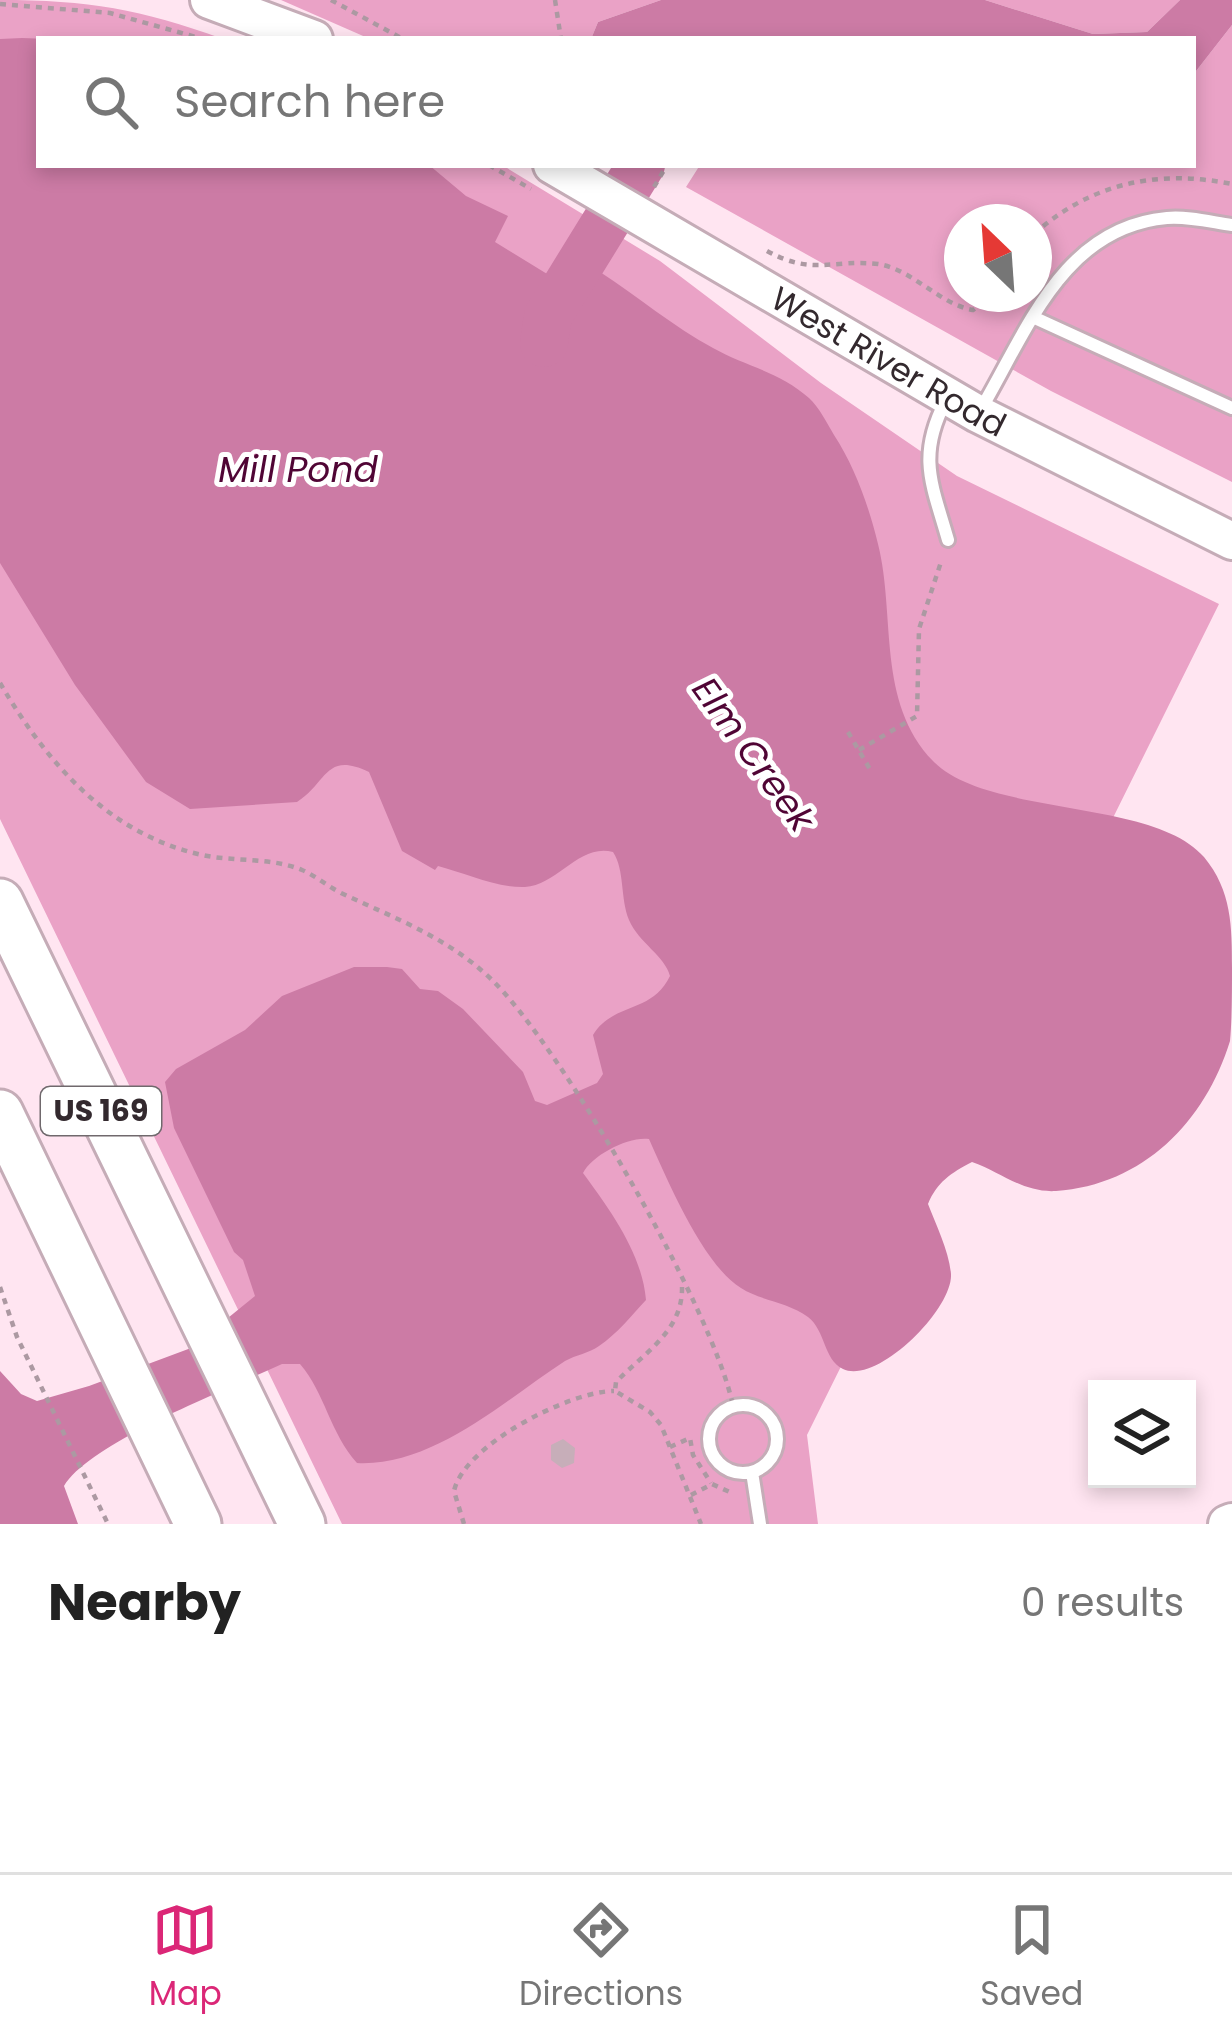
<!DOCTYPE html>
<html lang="en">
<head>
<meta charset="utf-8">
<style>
	:root { --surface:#fff; --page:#f2f2f2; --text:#222; --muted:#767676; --line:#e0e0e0; --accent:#db2777 }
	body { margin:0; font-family:Poppins,sans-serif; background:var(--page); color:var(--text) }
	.controls { position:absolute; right:36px; bottom:36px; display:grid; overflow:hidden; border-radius:0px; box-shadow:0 6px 18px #0003 }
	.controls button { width:108px; height:108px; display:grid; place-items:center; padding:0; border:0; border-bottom:3px solid var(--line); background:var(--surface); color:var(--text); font:60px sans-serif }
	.compass { position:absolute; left:944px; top:204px; width:108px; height:108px; border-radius:50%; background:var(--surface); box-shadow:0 6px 18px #0003; rotate:335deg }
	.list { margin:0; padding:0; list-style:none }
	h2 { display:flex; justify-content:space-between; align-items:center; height:156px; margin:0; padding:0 48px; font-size:51px }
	h2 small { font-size:39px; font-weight:400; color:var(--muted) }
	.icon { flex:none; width:66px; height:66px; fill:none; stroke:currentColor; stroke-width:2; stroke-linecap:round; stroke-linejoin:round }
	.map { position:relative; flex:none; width:1232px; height:1524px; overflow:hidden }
	.search { position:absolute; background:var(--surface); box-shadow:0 6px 18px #0003; left:36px; right:36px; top:36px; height:132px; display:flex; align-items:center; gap:30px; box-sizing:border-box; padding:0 42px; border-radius:0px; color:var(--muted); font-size:45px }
	.sheet { height:348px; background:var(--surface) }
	nav { display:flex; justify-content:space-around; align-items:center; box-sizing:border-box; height:168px; border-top:3px solid var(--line); background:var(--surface); font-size:33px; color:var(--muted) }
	nav a { display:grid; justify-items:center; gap:6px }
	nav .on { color:var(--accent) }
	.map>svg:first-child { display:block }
</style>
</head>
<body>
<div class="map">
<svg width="1232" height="1524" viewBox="0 0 1232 1524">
	<rect width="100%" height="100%" fill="#ffe5f1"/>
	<path fill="#eaa2c6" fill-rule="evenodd" d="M 0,0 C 89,0 140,9 223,39 L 39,39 L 39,165 L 502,165 L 660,261 L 821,383 L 957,476 L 1219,604 L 807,1435 L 818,1524 L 342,1524 L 0,819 Z
		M 281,0 L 661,0 L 598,22 L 591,39 L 370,39 Z
		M 985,0 L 1180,0 L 1147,32 L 1093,34 Z
		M 1232,25 L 1232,482 L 1051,391 L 686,187 L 700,165 L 1193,165 L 1193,75 ZM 962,222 L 1034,222 L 1034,294 L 962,294 Z"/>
	<path fill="#cc7ba5" d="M 661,0 L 985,0 L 1093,34 L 1147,32 L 1180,0 L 1232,0 L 1232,25 L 1193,75 L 1193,39 L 591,39 L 598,22 Z
		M 22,38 L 49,39 L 39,39 L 39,165 L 429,165 L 466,196 L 508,216 L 495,242 L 583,296 L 600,272 C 637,296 674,327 713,348 C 745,366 780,372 809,398 C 819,407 827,423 834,435 C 855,467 869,507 878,544 C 896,616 876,702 933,761 C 987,817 1154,798 1204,857 C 1232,891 1232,927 1232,968 C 1232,991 1232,1020 1230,1041 C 1205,1122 1143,1185 1056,1191 C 1023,1193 1001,1172 972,1162 C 951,1173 937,1182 928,1204 C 936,1225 949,1251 951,1274 C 953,1309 877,1385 843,1369 C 823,1359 826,1331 808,1317 C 788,1302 761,1301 741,1288 C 703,1265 667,1179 649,1139 C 629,1136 592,1155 583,1173 C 610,1210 642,1253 646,1300 C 632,1315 617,1334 599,1346 C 589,1353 576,1355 565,1361 C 505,1400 433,1467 357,1463 C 330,1433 325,1393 300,1364 L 282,1364 C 231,1388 90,1442 64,1486 L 78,1524 L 0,1524 L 0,1371 L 21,1394 L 37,1401 L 89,1386 L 191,1348 L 255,1296 L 243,1260 L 234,1252 L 174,1128 L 165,1082 L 176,1069 L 245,1030 L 282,996 L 354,967 L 387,967 L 402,969 L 420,989 L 438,991 L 463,1009 L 523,1072 L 535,1101 L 547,1105 L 597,1083 L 603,1074 L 593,1035 C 613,1002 652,1014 670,976 C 665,956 639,943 629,920 C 620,898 625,870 613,852 C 579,843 558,885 525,887 C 497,888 465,873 438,866 L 435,870 L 402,851 L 369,772 C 325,751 328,782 297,802 L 190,809 L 146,782 L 75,685 L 0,563 L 0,39 Z"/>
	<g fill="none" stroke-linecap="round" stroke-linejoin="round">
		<path stroke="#cc7ba5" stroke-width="48" d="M 544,343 L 548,316 L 641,165"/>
	</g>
	<path fill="#c7aeb9" d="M 563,1439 L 575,1448 L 574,1463 L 562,1468 L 551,1460 L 551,1445 Z"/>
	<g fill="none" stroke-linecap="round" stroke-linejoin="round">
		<defs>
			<path id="lane" d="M 1035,318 L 1232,408
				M 945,402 C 917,457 932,484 948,540
				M 981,409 C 1027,331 1063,227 1167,218 C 1187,216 1211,222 1232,225
				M709 1439a34 34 0 1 1 68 0a34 34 0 1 1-68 0Z
				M 752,1472 L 760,1524"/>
			<g id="secondary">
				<path d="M 209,0 L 314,39"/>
				<path id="s1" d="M 552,165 L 978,414 L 1232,541"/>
				<path d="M 1227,1524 L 1232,1522"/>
			</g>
			<path id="highway" d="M 0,902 L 302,1524
				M 0,1113 L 198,1524"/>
		</defs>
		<use href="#lane" stroke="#c5acb7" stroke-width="18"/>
		<use href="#secondary" stroke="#c5acb7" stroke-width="42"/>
		<use href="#highway" stroke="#c5acb7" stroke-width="51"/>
		<path stroke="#ac99a2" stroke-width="4.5" stroke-dasharray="6 6" stroke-linecap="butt" d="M 331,0 L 403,39
			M 555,0 L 561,39
			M 0,4 L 110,13 L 203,39
			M 489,165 L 531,189
			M 654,187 L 667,165
			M 1034,234 C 1091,183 1158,169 1232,184
			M 767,251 C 812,276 833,259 878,264 C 912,269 939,304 973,310 L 991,295 L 1014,307
			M 0,683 C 47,763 108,834 202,855 C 234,862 271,857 302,870 C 316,876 327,886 341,893 C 394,918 447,937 491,979 C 561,1046 714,1311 733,1406
			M 848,732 L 871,771
			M 859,750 L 917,716 L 919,629 L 942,559
			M 0,1287 L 17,1337 L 108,1524
			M 682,1287 C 683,1331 644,1353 616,1382 L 615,1391 L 650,1412 L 661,1425 L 701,1524
			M 670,1447 L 690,1438 L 693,1455 L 711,1483
			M 691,1495 L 712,1484 L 734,1494
			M 464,1524 L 454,1491 C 464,1445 570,1391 614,1391"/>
		<use href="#lane" stroke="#fff" stroke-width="12"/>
		<use href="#secondary" stroke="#fff" stroke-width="36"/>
		<use href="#highway" stroke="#fff" stroke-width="45"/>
	</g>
	<g text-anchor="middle" stroke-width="10" stroke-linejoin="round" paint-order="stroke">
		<rect fill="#fff" stroke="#70696d" stroke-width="3" x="41" y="1087" width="120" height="48" rx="9"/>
		<g font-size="30" font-weight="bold" fill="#33292e">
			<text x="101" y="1121">US 169</text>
		</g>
		<g font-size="33" fill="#33292e" stroke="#fff">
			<text dy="12" stroke="none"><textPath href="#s1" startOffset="390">West River Road</textPath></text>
		</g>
		<g font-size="36" font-style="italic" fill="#500535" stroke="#fff">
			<text x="298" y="482">Mill Pond</text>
			<text transform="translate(754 754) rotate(54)" y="13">Elm Creek</text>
		</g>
	</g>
</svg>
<div class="controls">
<button><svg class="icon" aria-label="layers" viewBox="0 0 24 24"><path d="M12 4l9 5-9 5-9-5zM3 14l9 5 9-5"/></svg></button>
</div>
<svg class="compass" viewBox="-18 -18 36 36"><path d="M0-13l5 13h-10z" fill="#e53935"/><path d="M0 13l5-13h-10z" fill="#767676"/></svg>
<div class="search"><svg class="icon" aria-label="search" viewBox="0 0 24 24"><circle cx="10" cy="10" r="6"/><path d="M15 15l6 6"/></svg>Search here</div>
</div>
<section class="sheet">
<h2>Nearby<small>0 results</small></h2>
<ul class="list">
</ul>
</section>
<nav>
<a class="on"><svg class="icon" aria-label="map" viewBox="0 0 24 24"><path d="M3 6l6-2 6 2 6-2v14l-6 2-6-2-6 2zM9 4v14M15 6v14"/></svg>Map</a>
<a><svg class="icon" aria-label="directions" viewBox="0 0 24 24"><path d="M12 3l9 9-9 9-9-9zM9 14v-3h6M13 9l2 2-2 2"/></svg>Directions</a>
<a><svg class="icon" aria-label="saved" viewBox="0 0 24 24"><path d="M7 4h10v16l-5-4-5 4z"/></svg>Saved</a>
</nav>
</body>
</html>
